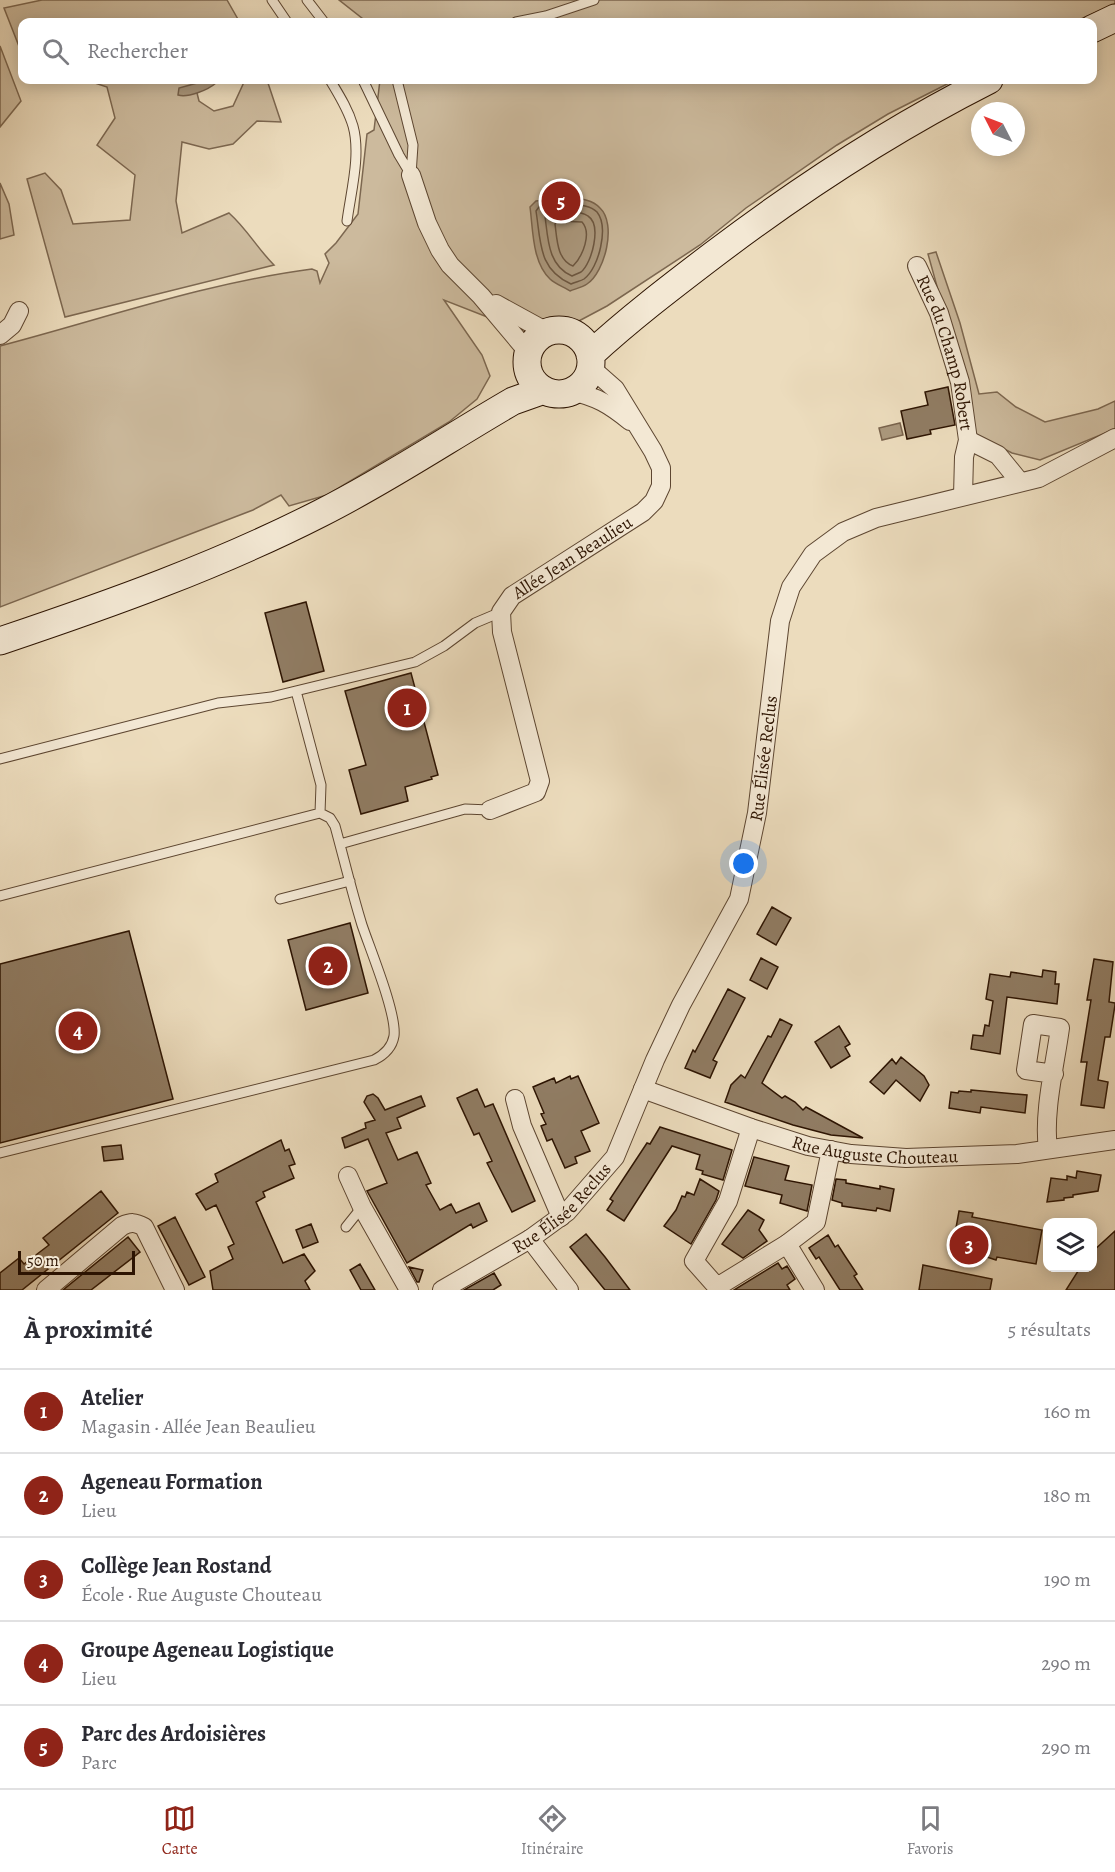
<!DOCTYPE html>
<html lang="fr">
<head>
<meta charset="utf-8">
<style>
	:root { --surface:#fff; --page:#f2f2f3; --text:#2b2b33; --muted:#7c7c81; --line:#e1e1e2; --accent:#8f2418 }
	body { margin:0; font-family:Alegreya,serif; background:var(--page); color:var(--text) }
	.controls { position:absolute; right:18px; bottom:18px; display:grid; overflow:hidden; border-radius:12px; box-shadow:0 3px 15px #0003 }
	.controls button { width:54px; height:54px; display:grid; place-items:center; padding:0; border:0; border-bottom:2px solid var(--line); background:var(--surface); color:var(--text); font:30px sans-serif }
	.compass { position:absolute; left:971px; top:102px; width:54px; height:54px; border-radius:50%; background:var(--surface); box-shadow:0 3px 15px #0003; rotate:312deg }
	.scale { position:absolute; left:18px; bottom:15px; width:117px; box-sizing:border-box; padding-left:6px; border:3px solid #2d1402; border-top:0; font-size:16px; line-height:21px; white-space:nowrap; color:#2d1402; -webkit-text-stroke:4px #f3e8d4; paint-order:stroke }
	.you { position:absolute; left:744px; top:864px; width:21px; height:21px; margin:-15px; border:4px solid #fff; border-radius:50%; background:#1a73e8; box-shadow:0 0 0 9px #1a73e833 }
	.badge { display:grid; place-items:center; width:39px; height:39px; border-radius:50%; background:var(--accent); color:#fff; font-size:20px; font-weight:700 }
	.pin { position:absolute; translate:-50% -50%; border:3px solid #fff; box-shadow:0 2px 6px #0006 }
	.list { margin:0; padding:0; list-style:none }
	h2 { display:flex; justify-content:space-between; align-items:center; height:78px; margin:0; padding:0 24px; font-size:26px }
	h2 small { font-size:20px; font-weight:400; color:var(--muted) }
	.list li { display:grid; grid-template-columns:39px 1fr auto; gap:18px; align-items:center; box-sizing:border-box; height:84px; padding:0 24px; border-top:2px solid var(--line) }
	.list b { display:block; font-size:22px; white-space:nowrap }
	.list p { margin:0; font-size:20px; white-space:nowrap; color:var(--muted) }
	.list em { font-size:20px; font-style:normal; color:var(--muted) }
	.icon { flex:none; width:33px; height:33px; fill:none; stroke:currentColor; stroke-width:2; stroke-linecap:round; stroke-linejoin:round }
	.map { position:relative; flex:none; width:1115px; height:1290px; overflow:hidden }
	.search { position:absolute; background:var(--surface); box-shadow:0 3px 15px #0003; left:18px; right:18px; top:18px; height:66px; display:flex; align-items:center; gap:15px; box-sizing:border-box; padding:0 21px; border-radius:12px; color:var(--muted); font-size:22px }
	.sheet { height:498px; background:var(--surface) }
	nav { display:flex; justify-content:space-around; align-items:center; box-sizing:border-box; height:84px; border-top:2px solid var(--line); background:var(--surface); font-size:16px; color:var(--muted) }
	nav a { display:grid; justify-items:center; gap:3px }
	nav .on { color:var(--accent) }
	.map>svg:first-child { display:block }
</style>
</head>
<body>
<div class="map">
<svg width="1115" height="1290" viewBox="0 0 1115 1290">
	<rect width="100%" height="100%" fill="#ecdcbd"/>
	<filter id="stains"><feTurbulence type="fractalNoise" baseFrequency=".00333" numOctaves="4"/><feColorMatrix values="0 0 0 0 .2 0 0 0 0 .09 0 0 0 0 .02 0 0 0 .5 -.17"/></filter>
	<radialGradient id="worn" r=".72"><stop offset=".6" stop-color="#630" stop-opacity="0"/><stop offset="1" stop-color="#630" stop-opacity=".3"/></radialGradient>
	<path fill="#ccba9d" stroke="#7c6750" stroke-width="1.5" d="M 42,0 L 227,0 L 239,21 L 236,22 L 22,22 L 22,54 L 4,8 Z
		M 339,0 L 1115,0 L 1115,4 L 1074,22 L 367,22 Z
		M 0,46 L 21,101 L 0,127 Z
		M 86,80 L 199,80 L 194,81 L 199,101 L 214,111 L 233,106 L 245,80 L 267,80 L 281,122 L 257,121 L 233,144 L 209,149 L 182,142 L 176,201 L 182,233 L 229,213 C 247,229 257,248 274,265 L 65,317 L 27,179 L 45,173 L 61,190 L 73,224 L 130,220 L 135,175 L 97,145 L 115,118 L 107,87 Z
		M 380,80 L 955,80 L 888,114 L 837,145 L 746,208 L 700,245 L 607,306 L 562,330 L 536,331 L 518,329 L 444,300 L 482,355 L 490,376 L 477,399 L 449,422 L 327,495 L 289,506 L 281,495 L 253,510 L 0,607 L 0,346 C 103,319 205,283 312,269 L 317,271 L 320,283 L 329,263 L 325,254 L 336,243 L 358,214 L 367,134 L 374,130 Z
		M 0,183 L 9,204 L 14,235 L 0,239 Z
		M 936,252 L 960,323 L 979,394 L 997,392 L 1016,407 L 1045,422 L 1098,409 L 1115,401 L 1115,429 L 1040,460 L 1012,453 L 973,433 L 965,387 L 928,254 Z"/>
	<path fill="#ab987d" stroke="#79634c" stroke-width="1.5" d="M 200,80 L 215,80 L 216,83 C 208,90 188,98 178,95 L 179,88 L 197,83 Z
		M 565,198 C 578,199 591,198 600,208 C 617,224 605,272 587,284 C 583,287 575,289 570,291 C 564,287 555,284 550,279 C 532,262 533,229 530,207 L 536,201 Z
		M 900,423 L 903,435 L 882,440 L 879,428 Z"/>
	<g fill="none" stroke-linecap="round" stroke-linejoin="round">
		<path stroke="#6c5640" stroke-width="1.5" d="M 565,204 C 575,205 589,204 597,212 C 609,227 599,268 584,279 C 581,281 575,282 571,284 C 538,269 541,242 536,211 L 539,207 Z
			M 565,212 C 572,212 582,211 588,216 C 602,225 592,263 581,272 C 579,273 574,275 572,276 C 548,266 548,239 545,216 L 547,213 Z
			M 558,221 L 582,222 C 592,233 583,256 573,266 C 557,260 557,239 555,224 Z"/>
	</g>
	<path fill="#907c63" stroke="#2d1402" stroke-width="1.5" d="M 948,387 L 955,425 L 930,430 L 931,434 L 907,439 L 901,411 L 928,405 L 925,392 Z
		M 306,602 L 324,671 L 283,682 L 265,613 Z
		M 411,673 L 438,775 L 431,777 L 432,779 L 405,787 L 408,801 L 361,814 L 349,770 L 366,765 L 345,691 Z
		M 772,907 L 791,918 L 776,945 L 757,934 Z
		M 350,923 L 368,993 L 306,1010 L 288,940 Z
		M 129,931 L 173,1099 L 0,1143 L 0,964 Z
		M 761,958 L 778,967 L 767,989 L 750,980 Z
		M 1094,959 L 1113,962 L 1109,1002 L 1115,1003 L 1115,1005 L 1110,1037 L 1105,1037 L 1098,1080 L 1108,1082 L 1104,1108 L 1081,1105 L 1087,1062 L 1081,1062 L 1091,1000 L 1087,1000 Z
		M 1043,970 L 1056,972 L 1055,984 L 1059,984 L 1057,1004 L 1007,997 L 1000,1054 L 971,1049 L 973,1035 L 983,1036 L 985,1025 L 989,1026 L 993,1001 L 986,999 L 990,974 L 1010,977 L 1011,972 L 1042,977 Z
		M 728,989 L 745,998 L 713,1060 L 717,1062 L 710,1078 L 685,1068 L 693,1050 L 695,1052 Z
		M 780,1019 L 792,1025 L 762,1083 L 782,1098 L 785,1096 L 795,1102 L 803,1110 L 806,1107 L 863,1138 L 831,1135 L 793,1125 L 725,1102 L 731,1085 L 741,1075 L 745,1078 L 768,1036 L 771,1037 Z
		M 839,1026 L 850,1044 L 845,1047 L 850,1056 L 831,1068 L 815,1042 Z
		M 901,1057 L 924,1076 L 929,1085 L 920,1101 L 896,1080 L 884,1094 L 870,1082 L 892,1059 L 896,1064 Z
		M 570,1076 L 571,1079 L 578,1076 L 599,1123 L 581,1131 L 590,1151 L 575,1157 L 577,1163 L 565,1168 L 552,1139 L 547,1141 L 541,1126 L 546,1124 L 541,1114 L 544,1113 L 533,1087 L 554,1078 L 556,1083 Z
		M 477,1089 L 485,1107 L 493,1104 L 535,1201 L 512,1212 L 487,1163 L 492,1161 L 479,1133 L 474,1135 L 457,1098 Z
		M 971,1090 L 1027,1095 L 1025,1113 L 981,1107 L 980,1113 L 949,1108 L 951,1092 L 958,1093 L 959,1091 L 971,1092 Z
		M 373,1094 L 378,1098 L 385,1110 L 421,1096 L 425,1106 L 397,1118 L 401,1128 L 386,1133 L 398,1160 L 417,1152 L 431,1183 L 426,1185 L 440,1210 L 451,1204 L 456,1213 L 479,1203 L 487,1221 L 473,1228 L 471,1224 L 407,1263 L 367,1191 L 387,1183 L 368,1139 L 345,1148 L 342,1138 L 366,1128 L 365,1123 L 375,1120 L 364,1102 L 367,1096 Z
		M 660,1127 L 732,1150 L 723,1180 L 702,1174 L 703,1171 L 696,1169 L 700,1155 L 672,1146 L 624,1221 L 607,1210 L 613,1201 L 610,1199 L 647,1143 L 650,1144 Z
		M 281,1140 L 285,1151 L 289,1149 L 295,1164 L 289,1166 L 294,1178 L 263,1192 L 265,1197 L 256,1202 L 283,1263 L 304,1254 L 315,1271 L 305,1281 L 310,1290 L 213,1290 L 210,1271 L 233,1259 L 228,1247 L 234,1244 L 216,1205 L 206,1210 L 196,1194 L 218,1182 L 215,1174 Z
		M 121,1145 L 123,1159 L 104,1161 L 102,1147 Z
		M 754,1157 L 789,1166 L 785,1180 L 812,1185 L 807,1211 L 780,1203 L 782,1195 L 745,1186 Z
		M 1077,1171 L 1101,1175 L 1098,1191 L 1073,1195 L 1073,1197 L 1064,1198 L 1064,1200 L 1047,1202 L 1051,1178 L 1067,1180 L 1067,1176 L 1076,1178 Z
		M 700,1179 L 719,1191 L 716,1200 L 691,1244 L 664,1226 L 676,1210 L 682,1196 L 685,1197 L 687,1192 L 694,1195 Z
		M 836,1179 L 846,1180 L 846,1183 L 880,1189 L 880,1186 L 894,1189 L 890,1211 L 877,1208 L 876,1211 L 842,1206 L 842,1203 L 832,1200 Z
		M 101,1191 L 118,1213 L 22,1290 L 0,1290 L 0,1273 L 19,1258 L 24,1264 L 49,1245 L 43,1238 Z
		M 748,1210 L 764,1220 L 759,1230 L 767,1241 L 743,1258 L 722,1244 Z
		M 959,1211 L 973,1213 L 972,1217 L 1042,1230 L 1036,1264 L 997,1257 L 996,1260 L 966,1250 L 967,1243 L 964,1242 L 966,1230 L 956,1228 Z
		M 175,1217 L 205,1277 L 189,1285 L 158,1226 Z
		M 311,1224 L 318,1242 L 303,1248 L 296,1230 Z
		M 1115,1231 L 1115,1290 L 1066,1290 L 1080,1268 L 1092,1268 L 1092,1252 Z
		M 586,1234 L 605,1257 L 630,1290 L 605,1290 L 570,1247 Z
		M 828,1235 L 835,1247 L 838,1245 L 845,1256 L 857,1274 L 854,1276 L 863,1290 L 840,1290 L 819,1257 L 816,1259 L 809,1248 Z
		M 128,1237 L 140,1252 L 91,1290 L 63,1290 Z
		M 778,1263 L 782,1269 L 787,1266 L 795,1279 L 787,1285 L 790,1290 L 734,1290 Z
		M 360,1264 L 375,1290 L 361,1290 L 350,1270 Z
		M 923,1265 L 992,1279 L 990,1290 L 919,1290 Z
		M 409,1267 L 423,1270 L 419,1282 L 417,1282 Z
		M 494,1273 L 501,1285 L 493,1290 L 464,1290 Z"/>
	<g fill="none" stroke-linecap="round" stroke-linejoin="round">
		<defs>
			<path id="lane" d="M 272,0 L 287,22
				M 307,0 L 324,22
				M 516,22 L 546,16 L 594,0
				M 330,80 C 339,95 348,109 353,126 C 361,155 351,191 347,221
				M 363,80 L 399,155 L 411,175
				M 397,80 L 413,145 L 411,175
				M 296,691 L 321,785 L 320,813
				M 0,759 L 218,703 L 271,697 L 415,662 L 444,646 L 475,623 L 501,612
				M 340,844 L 465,809 L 490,810
				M 0,896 L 320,813 L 330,818 L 335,826 C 344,859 352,893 362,925 C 370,949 397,1014 394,1036 C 392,1048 384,1055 374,1060 L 0,1153
				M 280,899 L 350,881
				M 346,1227 L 362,1207"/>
			<g id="street">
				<path d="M 411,175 L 427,223 L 440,250 L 450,265 L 481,296 L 528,352"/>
				<path id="s1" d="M 917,266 L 939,313 L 960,382 L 968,440 L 964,457 L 963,496"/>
				<path d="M 496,304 L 547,332"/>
				<path d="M 0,335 L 12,325 L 19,311"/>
				<path d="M 571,391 C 597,397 609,404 630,421"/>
				<path d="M 968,440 L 998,455 L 1020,482"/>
				<path id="s2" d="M 490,810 L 536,792 L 540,781 L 502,632 L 501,612 L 512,596 L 643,512 L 654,501 L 661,486 L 661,468 L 653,451 L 615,389 L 590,367"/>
				<path id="s3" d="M 643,1089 L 751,1128 L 808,1146 L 851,1154 L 906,1158 L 1017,1154 L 1115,1140"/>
				<path d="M 515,1099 L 522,1126 L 561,1217"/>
				<path d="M 751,1128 L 728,1201 L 694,1261 L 717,1287 L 787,1244 L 816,1222 L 831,1150"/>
				<path d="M 1048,1149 C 1043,1113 1055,1065 1060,1028 L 1033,1024 L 1026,1070 L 1054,1074"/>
				<path d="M 348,1176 L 362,1207 L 409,1290"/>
				<path d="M 530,1239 L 569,1290"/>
				<path d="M 787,1244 L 815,1290"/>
				<path d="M 46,1290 L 122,1226 C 131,1222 135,1222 144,1227 L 175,1290"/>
				<path id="s4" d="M 442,1290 L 530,1239 L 567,1212 L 615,1157 L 655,1060 L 681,1005 L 739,899 L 757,813 L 780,621 L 791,587 L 813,554 L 843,532 L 876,518 L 1039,478 L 1115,438"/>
			</g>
			<path id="secondary" d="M 1092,29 L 1115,18
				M527 362a32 32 0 1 1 64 0a32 32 0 1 1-64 0Z
				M 590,355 C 629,319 671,287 713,255 C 800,189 892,129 989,80
				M 0,641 C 110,604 217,566 321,513 C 387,480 449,438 513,401 L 544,390"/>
		</defs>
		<use href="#lane" stroke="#5d4631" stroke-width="11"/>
		<use href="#street" stroke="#5d4631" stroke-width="20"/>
		<use href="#secondary" stroke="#2d1402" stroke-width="29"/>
		<use href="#lane" stroke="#f3e8d4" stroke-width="9"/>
		<use href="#street" stroke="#f3e8d4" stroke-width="18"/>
		<use href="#secondary" stroke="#f3e8d4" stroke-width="27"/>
	</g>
	<g text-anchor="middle" stroke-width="4.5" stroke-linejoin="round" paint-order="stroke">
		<g font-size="18" fill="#2d1402" stroke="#f3e8d4">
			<text dy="6" stroke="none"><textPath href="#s1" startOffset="92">Rue du Champ Robert</textPath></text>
			<text dy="6" stroke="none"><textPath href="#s2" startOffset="326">Allée Jean Beaulieu</textPath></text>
			<text dy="6" stroke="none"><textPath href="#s4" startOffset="650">Rue Élisée Reclus</textPath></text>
			<text dy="6" stroke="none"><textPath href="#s3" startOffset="242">Rue Auguste Chouteau</textPath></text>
			<text dy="6" stroke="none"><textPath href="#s4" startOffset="146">Rue Élisée Reclus</textPath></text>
		</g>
	</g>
	<rect width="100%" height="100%" filter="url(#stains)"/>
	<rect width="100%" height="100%" fill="url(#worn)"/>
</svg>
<div class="controls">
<button><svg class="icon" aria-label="layers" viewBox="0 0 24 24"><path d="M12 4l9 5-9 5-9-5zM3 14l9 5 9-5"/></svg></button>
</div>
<svg class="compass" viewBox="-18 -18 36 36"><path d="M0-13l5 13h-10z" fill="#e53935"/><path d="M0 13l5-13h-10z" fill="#7c7c81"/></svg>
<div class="scale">50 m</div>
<div class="you"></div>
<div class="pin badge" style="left:407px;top:708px">1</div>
<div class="pin badge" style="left:328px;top:966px">2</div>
<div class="pin badge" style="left:969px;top:1245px">3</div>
<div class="pin badge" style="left:78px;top:1031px">4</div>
<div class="pin badge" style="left:561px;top:201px">5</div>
<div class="search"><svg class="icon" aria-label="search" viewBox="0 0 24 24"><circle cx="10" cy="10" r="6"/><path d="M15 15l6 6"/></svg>Rechercher</div>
</div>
<section class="sheet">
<h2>À proximité<small>5 résultats</small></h2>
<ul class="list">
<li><span class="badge">1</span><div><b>Atelier</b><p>Magasin · Allée Jean Beaulieu</p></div><em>160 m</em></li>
<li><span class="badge">2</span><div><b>Ageneau Formation</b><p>Lieu</p></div><em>180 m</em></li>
<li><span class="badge">3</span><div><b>Collège Jean Rostand</b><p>École · Rue Auguste Chouteau</p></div><em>190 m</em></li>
<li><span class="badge">4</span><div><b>Groupe Ageneau Logistique</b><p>Lieu</p></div><em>290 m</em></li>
<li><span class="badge">5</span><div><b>Parc des Ardoisières</b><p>Parc</p></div><em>290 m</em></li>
</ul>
</section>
<nav>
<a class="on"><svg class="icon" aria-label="map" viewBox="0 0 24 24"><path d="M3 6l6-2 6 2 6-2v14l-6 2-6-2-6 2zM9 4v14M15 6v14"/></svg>Carte</a>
<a><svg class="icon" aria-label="directions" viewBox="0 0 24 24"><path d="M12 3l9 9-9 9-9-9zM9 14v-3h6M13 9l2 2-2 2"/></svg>Itinéraire</a>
<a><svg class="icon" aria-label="saved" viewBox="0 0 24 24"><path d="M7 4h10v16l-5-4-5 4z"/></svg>Favoris</a>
</nav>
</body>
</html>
